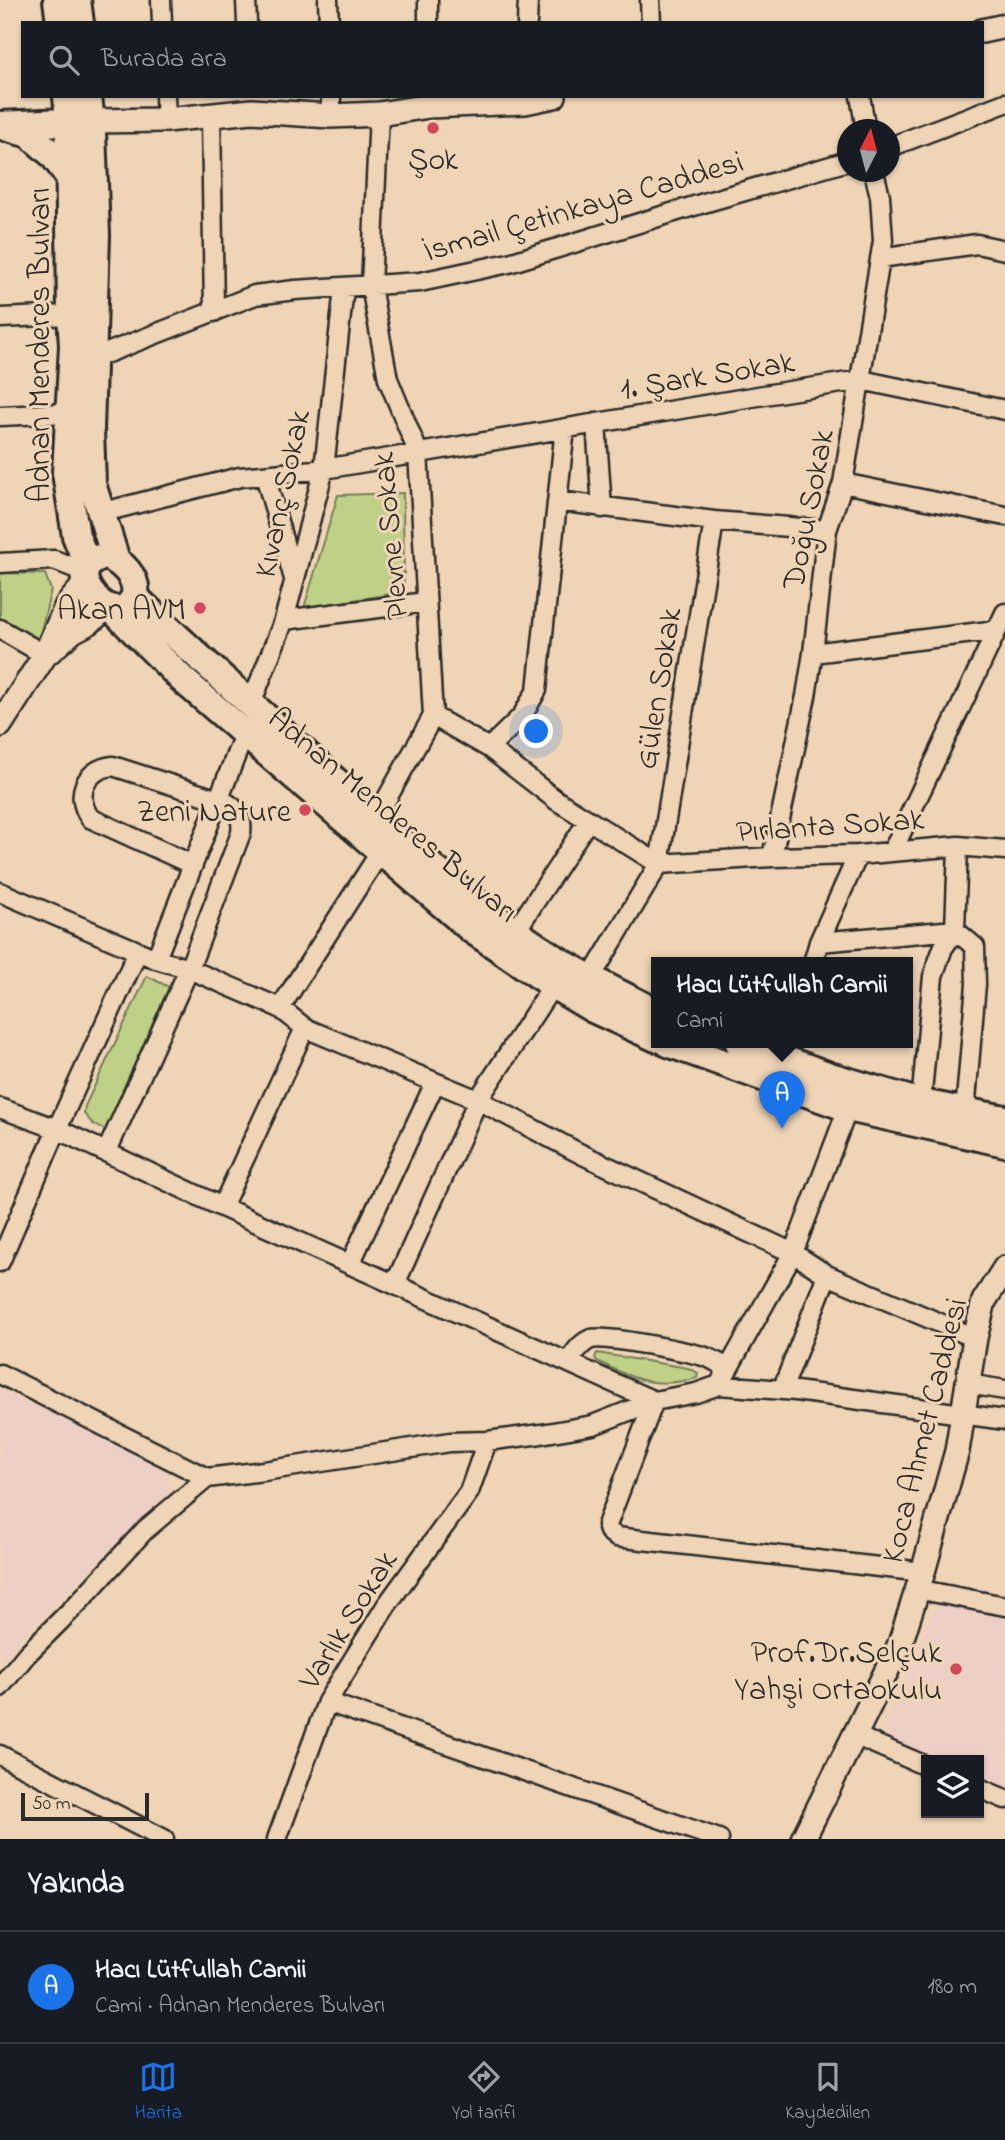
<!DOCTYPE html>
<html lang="tr">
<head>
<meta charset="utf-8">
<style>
	:root { --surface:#171b24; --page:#20242c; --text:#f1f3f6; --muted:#9ea1a6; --line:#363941; --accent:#1a73e8 }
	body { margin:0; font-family:"Indie Flower",sans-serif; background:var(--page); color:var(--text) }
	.controls { position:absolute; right:21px; bottom:21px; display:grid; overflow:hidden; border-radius:0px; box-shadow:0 2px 5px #0004 }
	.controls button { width:63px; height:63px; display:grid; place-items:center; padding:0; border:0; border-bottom:2px solid var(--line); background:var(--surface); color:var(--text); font:35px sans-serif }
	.compass { position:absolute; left:837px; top:119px; width:63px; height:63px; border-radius:50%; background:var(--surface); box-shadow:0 2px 5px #0004; rotate:6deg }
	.scale { position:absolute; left:21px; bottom:18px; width:128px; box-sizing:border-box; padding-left:7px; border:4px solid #2b2b2b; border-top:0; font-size:19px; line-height:24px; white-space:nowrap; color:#2b2b2b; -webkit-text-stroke:5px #efd5b6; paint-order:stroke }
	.you { position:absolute; left:537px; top:732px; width:24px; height:24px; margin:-18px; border:5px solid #fff; border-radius:50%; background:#1a73e8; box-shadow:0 0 0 10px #1a73e833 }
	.badge { display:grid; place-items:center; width:46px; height:46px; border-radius:50%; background:var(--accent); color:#fff; font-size:23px; font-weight:700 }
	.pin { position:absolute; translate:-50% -58px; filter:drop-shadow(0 2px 4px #0008) }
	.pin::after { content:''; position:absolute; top:37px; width:24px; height:21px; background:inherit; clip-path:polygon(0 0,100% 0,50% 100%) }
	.popup { position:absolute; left:651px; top:957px; width:262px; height:91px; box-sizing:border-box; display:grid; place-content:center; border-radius:0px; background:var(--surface); filter:drop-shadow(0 2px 5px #0005); font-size:23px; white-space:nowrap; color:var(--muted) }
	.popup b { font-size:26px; color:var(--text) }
	.popup::after { content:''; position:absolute; left:50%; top:100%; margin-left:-14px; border:14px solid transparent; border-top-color:var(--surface) }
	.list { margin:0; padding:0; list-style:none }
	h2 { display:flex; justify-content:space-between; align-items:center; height:91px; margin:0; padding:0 28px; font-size:30px }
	h2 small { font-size:23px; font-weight:400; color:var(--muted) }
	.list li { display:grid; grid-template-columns:46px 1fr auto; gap:21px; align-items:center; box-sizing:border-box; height:112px; padding:0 28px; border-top:2px solid var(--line) }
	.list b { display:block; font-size:26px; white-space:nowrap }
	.list p { margin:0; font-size:23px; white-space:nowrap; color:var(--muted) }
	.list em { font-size:23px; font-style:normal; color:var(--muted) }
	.icon { flex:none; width:38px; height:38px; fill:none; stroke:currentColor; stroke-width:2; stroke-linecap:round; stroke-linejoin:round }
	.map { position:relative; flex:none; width:1005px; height:1839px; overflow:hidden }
	.search { position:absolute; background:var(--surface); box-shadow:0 2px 5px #0004; left:21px; right:21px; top:21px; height:77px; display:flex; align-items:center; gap:18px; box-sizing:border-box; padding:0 24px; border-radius:0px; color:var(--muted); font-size:26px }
	.sheet { height:203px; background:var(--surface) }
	nav { display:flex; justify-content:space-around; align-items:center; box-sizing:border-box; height:98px; border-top:2px solid var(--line); background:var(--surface); font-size:19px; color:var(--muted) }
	nav a { display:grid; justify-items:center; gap:4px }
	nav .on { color:var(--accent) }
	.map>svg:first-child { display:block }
</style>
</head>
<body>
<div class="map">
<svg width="1005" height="1839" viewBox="0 0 1005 1839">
	<rect width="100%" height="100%" fill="#efd5b6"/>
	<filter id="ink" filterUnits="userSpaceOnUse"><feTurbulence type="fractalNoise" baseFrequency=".0143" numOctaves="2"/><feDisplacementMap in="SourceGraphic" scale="14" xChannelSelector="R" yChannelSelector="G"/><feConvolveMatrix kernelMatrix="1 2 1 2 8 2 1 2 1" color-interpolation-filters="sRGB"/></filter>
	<g filter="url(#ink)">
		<path fill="#eecfc5" d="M 0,1389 L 168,1469 L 170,1492 L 37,1621 L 0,1664 Z
			M 941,1603 L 1005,1614 L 1005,1790 L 979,1778 L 979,1760 L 936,1760 L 885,1738 L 885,1724 L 931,1615 Z"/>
		<path fill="#bfd186" stroke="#757e58" stroke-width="2" d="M 403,493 L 404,592 L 304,608 L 338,495 Z
			M 0,573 L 45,574 L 51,590 L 39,639 L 0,618 Z
			M 147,976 L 169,987 L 107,1131 L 93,1124 L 84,1114 L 85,1106 Z
			M 597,1353 L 688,1368 L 698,1373 L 697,1378 C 656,1389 634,1380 597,1361 L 595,1358 Z"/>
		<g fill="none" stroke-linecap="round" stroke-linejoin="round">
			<defs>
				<path id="minor" d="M 161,0 L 162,23
					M 246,0 L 247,23
					M 328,0 L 329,23
					M 428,0 L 428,23
					M 650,0 L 651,23
					M 527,23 L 528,0
					M 165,96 L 166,120
					M 331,96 L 331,116
					M 860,96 L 866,130
					M 211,116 L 214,312
					M 890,147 L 1005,103
					M 880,258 L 977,244 L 1005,250
					M 0,318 L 71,315
					M 92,359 L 255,295 L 295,290 L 420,282 L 509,263 L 707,202 L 848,161
					M 0,416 L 69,413
					M 596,423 L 602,508
					M 265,475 L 294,579
					M 843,483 L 1005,516
					M 558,501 L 714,521 L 827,530
					M 100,513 L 240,477 L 324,469 L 764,395 L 861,380 L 1005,410
					M 0,563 L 54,560 L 85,572
					M 284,620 L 426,602
					M 0,629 L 45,655
					M 813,653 L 997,630
					M 251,704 L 284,620 L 324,469 L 344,288
					M 433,716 L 489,748 L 556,800 L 659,864
					M 489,748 L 522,716 L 537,690 L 565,428
					M 376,818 L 433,716 L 418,452 L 388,379 L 371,286 L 379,114
					M 893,850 L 1005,613
					M 772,857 L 806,696 L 813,653 L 827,530 L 843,483 L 883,241 L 880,196 L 874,172
					M 659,864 L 772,857 L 858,855 L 958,846 L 1005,850
					M 0,892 L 156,959 L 189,969 L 280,1008 L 305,1028 L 478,1100 L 581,1154 L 793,1253 L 827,1275 L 975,1338
					M 515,932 L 588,821
					M 819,942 L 955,930 L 975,947 L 976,984 L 965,1112
					M 156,959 L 245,732
					M 813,963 L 819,942 L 858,855
					M 590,979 L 659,864 L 714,521
					M 280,1008 L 381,851
					M 921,1103 L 933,976 L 943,948 L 955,930 L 958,846
					M 0,1108 L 57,1129 L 222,1207 L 654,1401 L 607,1525 L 609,1531 L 616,1537 L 923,1572
					M 107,1151 L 189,969 L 241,833 C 243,818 238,809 225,802 L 113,766 C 85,769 74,795 90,818 L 193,865
					M 222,1207 L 305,1028
					M 0,1262 L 57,1129 L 138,951
					M 350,1264 L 435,1083
					M 395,1284 L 478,1100 L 553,985
					M 568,1362 C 574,1354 580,1343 591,1339 C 605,1335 692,1352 709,1358 C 715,1361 722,1365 728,1368
					M 0,1374 L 207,1478
					M 968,1384 L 1005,1390
					M 719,1385 L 793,1253 L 848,1108
					M 782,1390 L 827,1275
					M 916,1589 L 1005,1606
					M 0,1687 L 27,1654 L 79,1602 L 145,1530 L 207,1478 L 264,1471 L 450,1442 L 487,1441 L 541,1434 L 593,1425 L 654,1401 L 696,1393 L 719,1385 L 796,1391 L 1005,1420
					M 327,1702 L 719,1839
					M 854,1735 L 926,1766
					M 0,1755 L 164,1839
					M 979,1788 L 1005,1799
					M 277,1839 L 327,1702 L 386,1606 L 469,1492 L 487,1441"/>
				<path id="tertiary" d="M 982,31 L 1005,26
					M 91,121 L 166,120 L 252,111 L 331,116 L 379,114 L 429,106 L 525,102 L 554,96
					M 50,651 L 73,631 L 90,622 L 107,607
					M 0,725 L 45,655 L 67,605 L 85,584
					M 803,1839 L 900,1644 L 923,1572 L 957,1451 L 975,1338 L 984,1301 L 1005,1268"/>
				<path id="secondary" d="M 57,0 L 60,23
					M 77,0 L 80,23
					M 67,96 L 69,121 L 71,315 L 73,346 L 66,473 L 76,536 L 88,566
					M 88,96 L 92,131 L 96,235 L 90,431 L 92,484 L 116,560
					M 0,125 L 86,121
					M 5,127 L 29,134 L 53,155 L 70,178
					M 107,556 C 121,562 138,577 135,595 C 134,600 129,604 126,609 C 122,609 118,610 114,609 C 99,607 81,586 85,571 C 86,567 89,564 91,560 Z
					M 135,597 C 187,648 242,695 295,744 C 377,819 459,898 553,957 C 586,978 621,994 656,1012
					M 112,609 L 183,680 L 471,929 L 553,985 L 593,1009 L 656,1038
					M 668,1043 L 848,1108 L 1005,1143
					M 739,1043 L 830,1076 L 921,1103 L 1005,1119"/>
			</defs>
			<use href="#minor" stroke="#2b2b2b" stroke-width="23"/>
			<use href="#tertiary" stroke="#2b2b2b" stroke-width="28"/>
			<use href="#secondary" stroke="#2b2b2b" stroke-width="32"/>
			<use href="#minor" stroke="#efd5b6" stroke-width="18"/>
			<use href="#tertiary" stroke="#efd5b6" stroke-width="23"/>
			<use href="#secondary" stroke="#efd5b6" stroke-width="26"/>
		</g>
	</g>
	<g fill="#d1495b" stroke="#efd5b6" stroke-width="2.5">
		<circle cx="433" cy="128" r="7"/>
		<circle cx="200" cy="608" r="7"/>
		<circle cx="305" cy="810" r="7"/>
		<circle cx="956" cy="1669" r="7"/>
	</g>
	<g text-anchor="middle" stroke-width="6" stroke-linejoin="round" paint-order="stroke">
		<g font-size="32" fill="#2b2b2b" stroke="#efd5b6" text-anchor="end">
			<text x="433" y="169" text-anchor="middle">Şok</text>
			<text x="186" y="619">Akan AVM</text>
			<text x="291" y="821">Zeni Nature</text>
			<text x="942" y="1662">Prof.Dr.Selçuk<tspan x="942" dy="37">Yahşi Ortaokulu</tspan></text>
		</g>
		<g font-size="32" fill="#2b2b2b" stroke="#efd5b6">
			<text transform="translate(583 205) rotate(-16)" y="11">İsmail Çetinkaya Caddesi</text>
			<text transform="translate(38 345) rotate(-90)" y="11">Adnan Menderes Bulvarı</text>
			<text transform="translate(707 374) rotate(-9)" y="11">1. Şark Sokak</text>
			<text transform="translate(281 493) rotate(-78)" y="11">Kıvanç Sokak</text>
			<text transform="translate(807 509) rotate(-79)" y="11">Doğu Sokak</text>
			<text transform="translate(389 536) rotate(-95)" y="11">Plevne Sokak</text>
			<text transform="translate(657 688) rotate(-81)" y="11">Gülen Sokak</text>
			<text transform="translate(394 814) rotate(40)" y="11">Adnan Menderes Bulvarı</text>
			<text transform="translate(830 824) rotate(-4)" y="11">Pırlanta Sokak</text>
			<text transform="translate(923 1430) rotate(-76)" y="11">Koca Ahmet Caddesi</text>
			<text transform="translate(347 1619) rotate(-58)" y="11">Varlık Sokak</text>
		</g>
	</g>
</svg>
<div class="controls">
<button><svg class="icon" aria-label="layers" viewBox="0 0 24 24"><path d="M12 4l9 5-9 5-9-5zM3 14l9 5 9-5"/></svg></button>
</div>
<svg class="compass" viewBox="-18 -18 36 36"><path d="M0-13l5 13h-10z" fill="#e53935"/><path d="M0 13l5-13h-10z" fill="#9ea1a6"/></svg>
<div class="scale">50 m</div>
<div class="you"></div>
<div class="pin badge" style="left:782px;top:1129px">A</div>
<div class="popup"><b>Hacı Lütfullah Camii</b>Cami</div>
<div class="search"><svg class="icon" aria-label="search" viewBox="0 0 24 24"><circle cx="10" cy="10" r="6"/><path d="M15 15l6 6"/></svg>Burada ara</div>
</div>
<section class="sheet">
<h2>Yakında<small></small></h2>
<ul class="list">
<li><span class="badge">A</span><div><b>Hacı Lütfullah Camii</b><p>Cami · Adnan Menderes Bulvarı</p></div><em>180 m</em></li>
</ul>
</section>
<nav>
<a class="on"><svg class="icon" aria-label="map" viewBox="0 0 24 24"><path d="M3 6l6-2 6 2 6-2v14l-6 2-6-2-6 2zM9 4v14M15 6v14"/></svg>Harita</a>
<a><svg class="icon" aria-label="directions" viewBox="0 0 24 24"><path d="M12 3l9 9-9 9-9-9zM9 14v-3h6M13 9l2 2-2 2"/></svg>Yol tarifi</a>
<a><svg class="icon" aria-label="saved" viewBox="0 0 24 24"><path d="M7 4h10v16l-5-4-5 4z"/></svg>Kaydedilen</a>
</nav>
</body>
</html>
